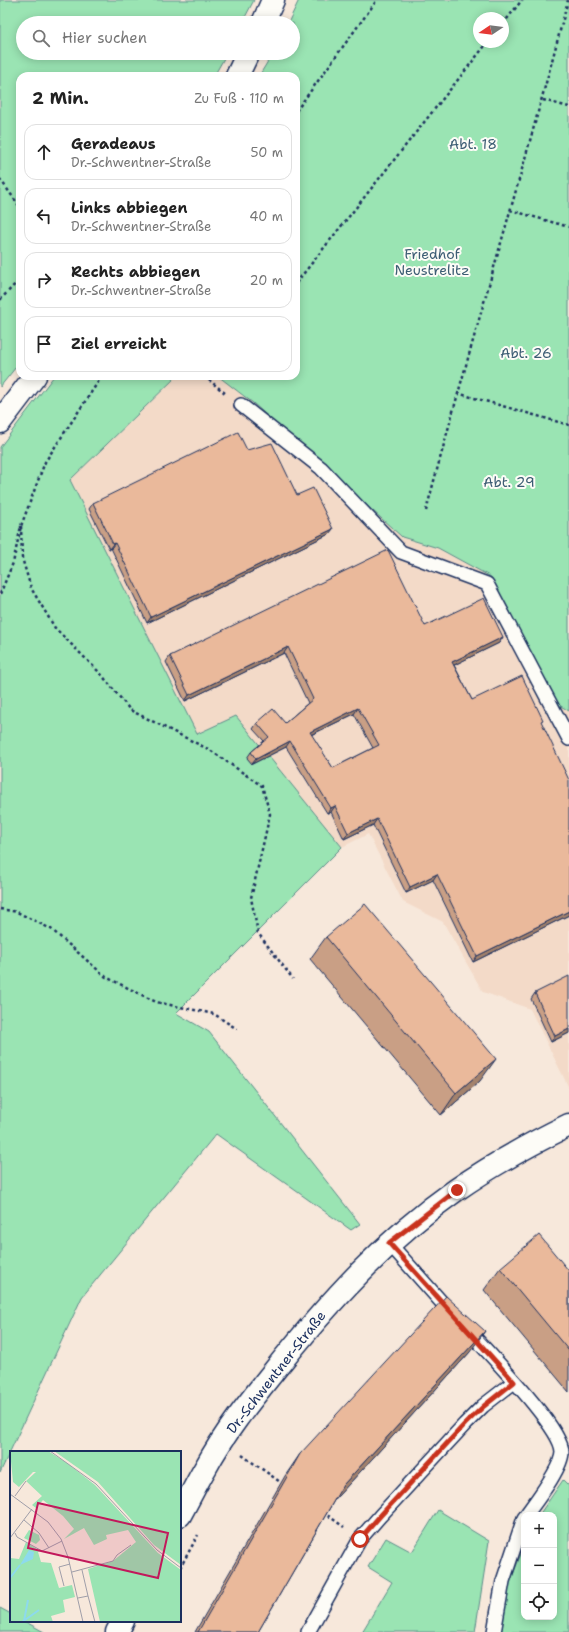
<!DOCTYPE html>
<html lang="de">
<head>
<meta charset="utf-8">
<style>
	:root { --surface:#fff; --page:#f6f6f6; --text:#222; --muted:#767676; --line:#e0e0e0 }
	body { margin:0; font-family:"Shantell Sans",sans-serif; background:var(--page); color:var(--text) }
	.controls { position:absolute; right:12px; bottom:12px; display:grid; overflow:hidden; border-radius:8px; box-shadow:0 2px 10px #0003 }
	.controls button { width:36px; height:36px; display:grid; place-items:center; padding:0; border:0; border-bottom:1px solid var(--line); background:var(--surface); color:var(--text); font:20px sans-serif }
	.compass { position:absolute; left:473px; top:12px; width:36px; height:36px; border-radius:50%; background:var(--surface); box-shadow:0 2px 10px #0003; rotate:257deg }
	.stop { position:absolute; width:12px; height:12px; margin:-9px; border:3px solid #c8321e; border-radius:50%; background:#fff }
	.stop.end { background:#c8321e; border-color:#fff; box-shadow:0 1px 4px #0008 }
	.list { margin:0; padding:0; list-style:none }
	h2 { display:flex; justify-content:space-between; align-items:center; height:52px; margin:0; padding:0 16px; font-size:17px }
	h2 small { font-size:13px; font-weight:400; color:var(--muted) }
	.list li { display:grid; grid-template-columns:26px 1fr auto; gap:12px; align-items:center; box-sizing:border-box; height:56px; margin:0 8px 8px; padding:0 8px; border:1px solid var(--line); border-radius:12px }
	.list b { display:block; font-size:15px; white-space:nowrap }
	.list p { margin:0; font-size:13px; white-space:nowrap; color:var(--muted) }
	.list em { font-size:13px; font-style:normal; color:var(--muted) }
	.icon { flex:none; width:22px; height:22px; fill:none; stroke:currentColor; stroke-width:2; stroke-linecap:round; stroke-linejoin:round }
	.map { position:relative; flex:none; width:569px; height:1632px; overflow:hidden }
	.search { position:absolute; background:var(--surface); box-shadow:0 2px 10px #0003; left:16px; top:16px; width:284px; height:44px; display:flex; align-items:center; gap:10px; box-sizing:border-box; padding:0 14px; border-radius:22px; color:var(--muted); font-size:15px }
	.panel { position:absolute; background:var(--surface); box-shadow:0 2px 10px #0003; left:16px; top:72px; width:284px; height:308px; border-radius:12px }
	.map>svg:first-child { display:block }
</style>
</head>
<body>
<div class="map">
<svg width="569" height="1632" viewBox="0 0 569 1632">
	<rect width="100%" height="100%" fill="#f7e8db"/>
	<filter id="ink" filterUnits="userSpaceOnUse"><feTurbulence type="fractalNoise" baseFrequency=".025" numOctaves="2"/><feDisplacementMap in="SourceGraphic" scale="8" xChannelSelector="R" yChannelSelector="G"/><feConvolveMatrix kernelMatrix="1 2 1 2 8 2 1 2 1" color-interpolation-filters="sRGB"/></filter>
	<g filter="url(#ink)">
		<path fill="#f3dac8" d="M 177,376 L 218,376 L 253,403 L 402,537 L 438,548 L 491,577 L 559,705 L 569,711 L 569,1088 L 530,1009 L 483,992 L 443,922 L 403,902 L 368,834 L 342,847 L 236,716 L 197,734 L 70,480 Z"/>
		<path fill="#9ae4b3" stroke="#5a8a88" fill-rule="evenodd" d="M 0,0 L 254,0 L 242,23 L 23,23 L 23,53 L 227,53 L 214,76 L 20,76 L 20,362 L 0,387 Z
			M 299,0 L 569,0 L 569,711 L 559,705 L 491,577 L 438,548 L 402,537 L 253,403 L 218,376 L 296,376 L 296,76 L 259,76 L 273,53 L 293,53 L 293,23 L 288,23 ZM 479,18 L 503,18 L 503,42 L 479,42 Z
			M 54,376 L 177,376 L 70,480 L 197,734 L 236,716 L 342,847 L 176,1013 L 209,1032 L 360,1224 L 351,1230 L 216,1134 L 82,1297 L 0,1473 L 0,447 Z
			M 563,1480 L 569,1486 L 569,1632 L 501,1632 L 509,1585 L 524,1546 L 524,1617 L 554,1617 L 554,1515 L 539,1515 Z
			M 438,1510 L 489,1541 L 475,1632 L 362,1632 L 392,1582 L 368,1567 L 386,1538 L 412,1552 Z
			M 0,1608 L 11,1614 L 11,1621 L 24,1621 L 44,1632 L 0,1632 Z"/>
		<g fill="none" stroke-linecap="round" stroke-linejoin="round">
			<defs>
				<path id="lane" d="M 241,405 L 321,468 L 401,552 L 487,584 L 569,739
					M 389,1243 L 452,1314
					M 466,1328 C 485,1350 562,1427 562,1452 C 562,1468 536,1501 526,1515
					M 308,1632 L 360,1539 L 380,1516 L 465,1424 L 483,1406 L 514,1382
					M 494,1632 L 503,1581 L 524,1518"/>
				<path id="street" d="M 180,1515 C 189,1499 197,1482 206,1467 C 225,1432 250,1401 274,1371 C 328,1303 385,1240 456,1190 C 492,1165 530,1144 569,1125
					M 117,1632 L 123,1621"/>
				<path id="primary" d="M 263,23 L 273,0
					M 237,76 L 248,53
					M 0,422 L 35,376"/>
			</defs>
			<use href="#lane" stroke="#1b2f5e" stroke-width="16"/>
			<use href="#street" stroke="#1b2f5e" stroke-width="25"/>
			<use href="#primary" stroke="#1b2f5e" stroke-width="25"/>
			<path stroke="#1b2f5e" stroke-width="2.5" stroke-dasharray="3 3" stroke-linecap="butt" d="M 503,24 L 522,0
				M 543,100 L 569,107
				M 296,111 L 377,0
				M 0,179 L 20,207
				M 510,210 L 569,227
				M 296,283 L 488,42
				M 0,300 L 20,279
				M 204,376 L 225,393
				M 457,393 L 569,425
				M 426,511 C 471,340 524,171 568,0
				M 21,526 L 22,558 L 31,588 L 55,628 L 101,674 L 130,710 L 210,750 L 262,786 L 270,814 L 251,898 L 258,933 L 293,979
				M 0,594 L 13,563 L 21,526 L 45,462 L 102,376
				M 0,909 L 17,912 L 51,929 L 106,977 L 156,1002 L 214,1014 L 237,1029
				M 242,1455 L 283,1484
				M 323,1512 L 344,1527
				M 180,1568 L 198,1535"/>
			<use href="#lane" stroke="#fdfcf7" stroke-width="13"/>
			<use href="#street" stroke="#fdfcf7" stroke-width="22"/>
			<use href="#primary" stroke="#fdfcf7" stroke-width="22"/>
		</g>
		<path fill="#c99f85" stroke="#1b2f5e" fill-rule="evenodd" d="M 297,495 L 329,534 L 147,623 L 111,548 L 109,549 L 89,509 L 93,503 Z
			M 425,626 L 503,637 L 499,643 L 454,665 L 472,700 L 541,723 L 569,915 L 473,962 L 433,880 L 406,893 L 373,825 L 344,839 L 331,812 L 327,813 L 286,747 L 252,764 L 247,758 L 251,752 L 264,741 L 253,729 L 257,723 L 285,723 L 308,703 L 284,653 L 185,701 L 166,662 L 170,656 ZM 354,714 L 373,748 L 333,768 L 311,735 Z
			M 326,937 L 480,1081 L 441,1115 L 310,959 Z
			M 535,993 L 569,1033 L 551,1042 L 531,999 Z
			M 500,1268 L 569,1271 L 569,1392 L 484,1290 Z
			M 470,1352 L 335,1499 L 258,1632 L 195,1632 L 285,1476 L 300,1454 Z"/>
		<path fill="#a4826c" stroke="#1b2f5e" d="M 333,529 L 329,534 L 147,623 L 151,617 Z
			M 115,543 L 111,548 L 109,549 L 113,544 Z
			M 503,637 L 499,643 L 448,668 L 452,662 Z
			M 288,647 L 284,653 L 185,701 L 189,695 Z
			M 358,708 L 354,714 L 306,737 L 310,732 Z
			M 290,741 L 286,747 L 252,764 L 256,759 Z
			M 335,806 L 331,812 L 327,813 L 331,808 Z
			M 377,819 L 373,825 L 344,839 L 348,833 Z
			M 437,874 L 433,880 L 406,893 L 410,887 Z
			M 569,911 L 569,915 L 473,962 L 477,956 Z
			M 569,1029 L 569,1033 L 551,1042 L 555,1036 Z
			M 496,1059 L 480,1081 L 441,1115 L 456,1093 Z
			M 485,1331 L 470,1352 L 328,1507 L 343,1485 Z"/>
		<path fill="#eab99b" stroke="#1b2f5e" fill-rule="evenodd" d="M 238,432 L 247,450 L 272,443 L 297,495 L 313,488 L 333,529 L 151,617 L 115,543 L 113,544 L 93,503 Z
			M 388,550 L 425,626 L 484,598 L 503,637 L 452,662 L 472,700 L 522,676 L 543,720 L 541,721 L 569,780 L 569,911 L 477,956 L 437,874 L 410,887 L 377,819 L 348,833 L 335,806 L 331,808 L 290,741 L 256,759 L 251,752 L 269,737 L 257,723 L 273,709 L 285,723 L 313,699 L 288,647 L 189,695 L 170,656 ZM 358,708 L 379,745 L 333,768 L 310,732 Z
			M 365,904 L 496,1059 L 456,1093 L 326,937 Z
			M 569,976 L 569,1029 L 555,1036 L 535,993 Z
			M 539,1235 L 569,1271 L 569,1351 L 500,1268 Z
			M 446,1296 L 485,1331 L 343,1485 L 258,1632 L 198,1632 L 300,1454 Z"/>
	</g>
	<g fill="none" stroke-linecap="round" stroke-linejoin="round" filter="url(#ink)">
		<path stroke="#c8321e" stroke-width="5" d="M 360,1539 L 380,1516 L 465,1424 L 484,1406 L 514,1382 L 389,1243 L 457,1190"/>
	</g>
	<g text-anchor="middle" stroke-width="4" stroke-linejoin="round" paint-order="stroke">
		<g font-size="14" fill="#3b5c73" stroke="#fdfcf7">
			<text x="473" y="149">Abt. 18</text>
			<text x="432" y="259">Friedhof<tspan x="432" dy="16">Neustrelitz</tspan></text>
			<text x="526" y="358">Abt. 26</text>
			<text x="509" y="487">Abt. 29</text>
		</g>
		<g font-size="14" fill="#1b2f5e" stroke="#fdfcf7">
			<text transform="translate(276 1372) rotate(-52)" y="5">Dr.-Schwentner-Straße</text>
		</g>
	</g>
	<g transform="translate(10 1451)">
		<rect width="171" height="171" fill="#f7e8db"/>
		<path d="M 0,0 L 38,0 L 57,12 L 85,34 L 148,102 L 171,119 L 171,171 L 90,171 L 78,118 L 103,110 L 126,91 L 118,79 L 96,84 L 97,88 L 84,94 L 74,77 L 54,88 L 64,78 L 53,65 L 33,49 L 26,57 L 22,54 L 32,45 L 16,30 L 26,21 L 23,21 L 9,36 L 3,31 ZM 44,0 L 171,0 L 171,114 L 144,94 L 88,31 ZM 19,79 L 29,84 L 30,89 L 26,93 L 14,87 ZM 16,91 L 30,100 L 28,101 L 31,111 L 41,112 L 49,137 L 62,134 L 65,146 L 53,149 L 55,161 L 41,165 L 43,171 L 0,171 L 0,107 L 9,108 Z" fill="#9ae4b3"/>
		<path d="M 19,99 L 24,101 L 23,108 L 10,114 Z" fill="#8ddaed"/>
		<path fill="none" stroke="#8ddaed" stroke-width="2" d="M 0,127 L 10,114M 14,170 L 18,149M 12,171 L 29,159"/>
		<path fill="none" stroke="#9f9ea9" stroke-width="1" d="M 40,0 L 86,33 L 147,99 L 171,117M 0,43 L 38,71 L 51,88 L 58,106 L 73,171M 5,45 L 16,30M 14,69 L 29,82 L 39,97M 5,82 L 7,86 L 32,100 L 52,90M 0,87 L 22,58M 62,121 L 103,110 L 107,104 L 121,94M 54,135 L 49,116 L 60,113M 78,145 L 85,171M 68,147 L 78,145 L 72,119"/>
		<path fill="#c2185b" fill-opacity="0.15" stroke="#c2185b" stroke-width="2" d="M 28,52 L 158,82 L 148,127 L 18,97 Z"/>
		<rect width="171" height="171" fill="none" stroke="#1b2f5e" stroke-width="2"/>
	</g>
</svg>
<div class="controls">
<button>+</button>
<button>−</button>
<button><svg class="icon" aria-label="locate" viewBox="0 0 24 24"><circle cx="12" cy="12" r="6"/><path d="M12 2v4M12 18v4M2 12h4M18 12h4"/></svg></button>
</div>
<svg class="compass" viewBox="-18 -18 36 36"><path d="M0-13l5 13h-10z" fill="#e53935"/><path d="M0 13l5-13h-10z" fill="#767676"/></svg>
<div class="stop" style="left:360px;top:1539px"></div>
<div class="stop end" style="left:457px;top:1190px"></div>
<div class="search"><svg class="icon" aria-label="search" viewBox="0 0 24 24"><circle cx="10" cy="10" r="6"/><path d="M15 15l6 6"/></svg>Hier suchen</div>
<section class="panel">
<h2>2 Min.<small>Zu Fuß · 110 m</small></h2>
<ul class="list">
<li><svg class="icon" aria-label="ahead" viewBox="0 0 24 24"><path d="M12 20V5M6 11l6-6 6 6"/></svg><div><b>Geradeaus</b><p>Dr.-Schwentner-Straße</p></div><em>50 m</em></li>
<li><svg class="icon" aria-label="left" viewBox="0 0 24 24"><path d="M17 20v-9H6M10 6l-5 5 5 5"/></svg><div><b>Links abbiegen</b><p>Dr.-Schwentner-Straße</p></div><em>40 m</em></li>
<li><svg class="icon" aria-label="right" viewBox="0 0 24 24"><path d="M7 20v-9h11M14 6l5 5-5 5"/></svg><div><b>Rechts abbiegen</b><p>Dr.-Schwentner-Straße</p></div><em>20 m</em></li>
<li><svg class="icon" aria-label="arrive" viewBox="0 0 24 24"><path d="M6 21V4h12l-3 4 3 4H6"/></svg><div><b>Ziel erreicht</b></div></li>
</ul>
</section>
</div>
</body>
</html>
